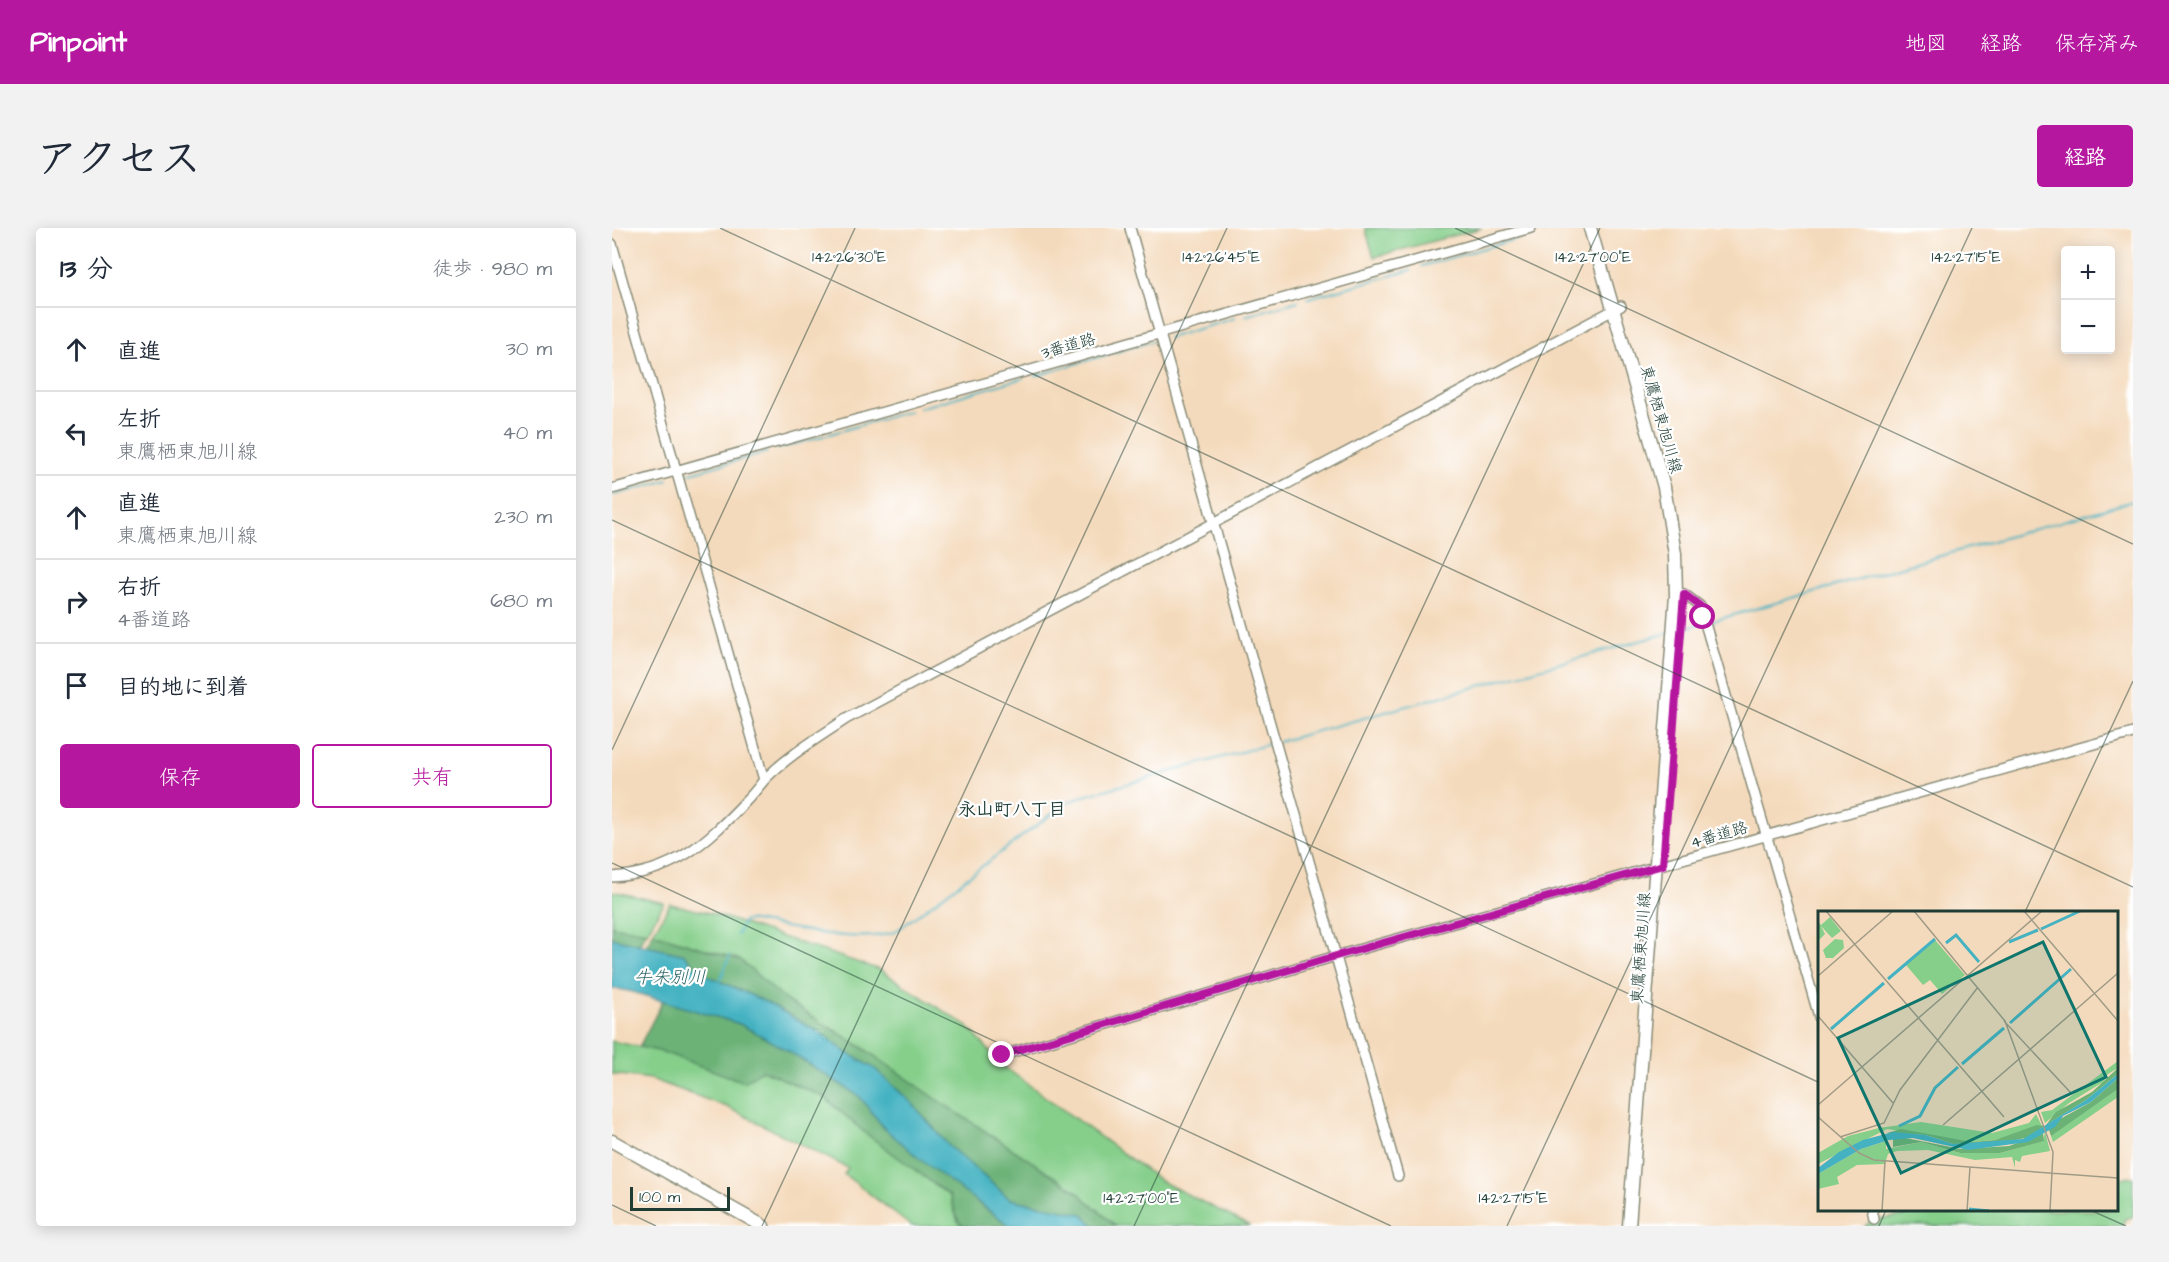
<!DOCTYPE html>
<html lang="ja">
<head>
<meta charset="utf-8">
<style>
	:root { --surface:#fff; --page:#f2f2f3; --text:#1f2937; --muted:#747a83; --line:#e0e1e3; --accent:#b5179e }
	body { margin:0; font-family:"Architects Daughter","Klee One",sans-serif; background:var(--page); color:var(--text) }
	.controls { position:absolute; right:18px; top:18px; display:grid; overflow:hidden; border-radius:6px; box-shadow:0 3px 15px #0003 }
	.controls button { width:54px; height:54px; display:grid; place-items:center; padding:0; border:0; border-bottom:2px solid var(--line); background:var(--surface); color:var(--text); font:30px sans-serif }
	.scale { position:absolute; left:18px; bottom:15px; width:100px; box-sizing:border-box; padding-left:6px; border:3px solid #1f3d34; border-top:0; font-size:16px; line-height:21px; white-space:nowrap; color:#1f3d34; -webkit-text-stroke:4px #fff; paint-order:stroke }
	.stop { position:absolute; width:18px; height:18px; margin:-14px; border:4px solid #b5179e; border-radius:50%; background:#fff }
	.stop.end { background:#b5179e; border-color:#fff; box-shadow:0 2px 6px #0008 }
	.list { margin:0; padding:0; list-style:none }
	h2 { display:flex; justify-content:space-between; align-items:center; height:78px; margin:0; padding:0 24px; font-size:26px }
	h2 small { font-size:20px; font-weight:400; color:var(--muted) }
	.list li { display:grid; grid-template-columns:39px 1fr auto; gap:18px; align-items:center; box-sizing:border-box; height:84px; padding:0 24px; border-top:2px solid var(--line) }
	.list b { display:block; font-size:22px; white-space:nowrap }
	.list p { margin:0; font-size:20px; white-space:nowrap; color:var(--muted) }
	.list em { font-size:20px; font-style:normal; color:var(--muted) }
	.actions { display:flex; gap:12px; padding:18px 24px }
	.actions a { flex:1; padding:14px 0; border:2px solid var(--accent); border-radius:6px; text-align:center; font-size:21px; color:var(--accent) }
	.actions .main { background:var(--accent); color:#fff }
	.icon { flex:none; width:33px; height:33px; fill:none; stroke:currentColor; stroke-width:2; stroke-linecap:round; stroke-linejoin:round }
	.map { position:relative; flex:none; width:1521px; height:998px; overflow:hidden; border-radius:6px }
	header { display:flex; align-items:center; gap:36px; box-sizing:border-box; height:84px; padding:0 30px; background:var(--accent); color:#fff }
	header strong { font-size:28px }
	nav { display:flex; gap:33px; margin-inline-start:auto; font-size:21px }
	.intro { display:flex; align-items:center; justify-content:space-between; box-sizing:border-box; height:144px; padding:0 36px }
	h1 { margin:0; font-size:42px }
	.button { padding:15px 27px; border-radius:6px; background:var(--accent); color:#fff; font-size:21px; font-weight:700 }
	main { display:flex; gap:36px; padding:0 36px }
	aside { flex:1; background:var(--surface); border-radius:6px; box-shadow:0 3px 15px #0003 }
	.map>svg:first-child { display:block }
</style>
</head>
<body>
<header>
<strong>Pinpoint</strong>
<nav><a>地図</a><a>経路</a><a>保存済み</a></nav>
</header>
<div class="intro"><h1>アクセス</h1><a class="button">経路</a></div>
<main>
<aside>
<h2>13 分<small>徒歩 · 980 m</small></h2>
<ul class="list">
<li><svg class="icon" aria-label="ahead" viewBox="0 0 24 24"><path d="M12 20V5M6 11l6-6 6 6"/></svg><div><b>直進</b></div><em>30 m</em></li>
<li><svg class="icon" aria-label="left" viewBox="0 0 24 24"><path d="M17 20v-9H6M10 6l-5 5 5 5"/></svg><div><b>左折</b><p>東鷹栖東旭川線</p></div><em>40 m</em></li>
<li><svg class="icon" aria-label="ahead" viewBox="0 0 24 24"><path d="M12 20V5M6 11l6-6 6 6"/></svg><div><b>直進</b><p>東鷹栖東旭川線</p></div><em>230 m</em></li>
<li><svg class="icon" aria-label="right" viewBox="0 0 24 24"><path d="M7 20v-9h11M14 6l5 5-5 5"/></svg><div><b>右折</b><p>4番道路</p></div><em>680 m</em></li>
<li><svg class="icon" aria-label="arrive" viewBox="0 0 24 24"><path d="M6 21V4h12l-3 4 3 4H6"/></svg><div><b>目的地に到着</b></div></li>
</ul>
<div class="actions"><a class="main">保存</a><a>共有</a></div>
</aside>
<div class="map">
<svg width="1521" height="998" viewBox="0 0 1521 998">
	<rect width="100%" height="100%" fill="#fff"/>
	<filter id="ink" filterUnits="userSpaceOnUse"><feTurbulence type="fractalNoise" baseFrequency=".0167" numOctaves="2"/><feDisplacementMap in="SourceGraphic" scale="12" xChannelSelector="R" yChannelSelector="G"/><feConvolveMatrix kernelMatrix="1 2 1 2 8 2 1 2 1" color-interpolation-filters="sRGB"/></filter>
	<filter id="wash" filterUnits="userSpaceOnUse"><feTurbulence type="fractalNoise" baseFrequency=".008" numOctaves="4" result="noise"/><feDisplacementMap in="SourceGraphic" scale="24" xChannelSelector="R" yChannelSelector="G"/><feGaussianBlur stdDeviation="1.35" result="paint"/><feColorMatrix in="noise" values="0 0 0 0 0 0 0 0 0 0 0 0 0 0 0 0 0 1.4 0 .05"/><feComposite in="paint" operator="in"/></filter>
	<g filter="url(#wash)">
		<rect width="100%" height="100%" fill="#f4dabc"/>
		<path fill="#86cf8b" stroke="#528660" stroke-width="1.5" d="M 753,0 L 870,0 L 762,29 Z
			M 0,663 L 52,675 L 35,704 L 0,698 Z
			M 58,676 L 102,686 L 268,742 L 355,798 L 391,838 L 549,953 L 638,998 L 504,998 L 463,962 L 330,875 L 248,818 L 173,772 L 128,732 L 41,705 Z
			M 0,813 L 51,824 L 132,854 L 150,842 L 212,869 L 252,904 L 338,968 L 346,994 L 352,998 L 299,998 L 232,946 L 236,940 L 115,879 L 39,851 L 0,846 Z
			M 1521,949 L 1521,989 L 1513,991 L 1510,998 L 1253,998 L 1259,993 L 1325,982 L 1504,982 L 1505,951 Z"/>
		<path fill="#6cb277" stroke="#467856" stroke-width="1.5" d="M 0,698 L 35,704 L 27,716 L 0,710 Z
			M 41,705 L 128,732 L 173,772 L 248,818 L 330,875 L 463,962 L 504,998 L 483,998 L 470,986 L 398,971 L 337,918 L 300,875 L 262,840 L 234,824 L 210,806 L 154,774 L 87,744 L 73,727 L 34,718 Z
			M 51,773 L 128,796 L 175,822 L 247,868 L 272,900 L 371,979 L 398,998 L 352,998 L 347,994 L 338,968 L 252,904 L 212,869 L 150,842 L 132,854 L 51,824 L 27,819 Z"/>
		<path fill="#45b2c2" stroke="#32787b" stroke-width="1.5" d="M 0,710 L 73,727 L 87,744 L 154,774 L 210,806 L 234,824 L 262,840 L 300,875 L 337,918 L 398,971 L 470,986 L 483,998 L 398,998 L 309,932 L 272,900 L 247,868 L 175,822 L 128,796 L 21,764 L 0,760 Z"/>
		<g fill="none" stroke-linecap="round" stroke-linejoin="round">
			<path stroke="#45b2c2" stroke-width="2" d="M 932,4 L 943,0
				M 810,38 L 921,6
				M 696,70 L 799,42
				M 633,88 L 686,73
				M 556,110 L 623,90
				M 423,148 L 541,113
				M 307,180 L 411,150
				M 166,221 L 297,183
				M 75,246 L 155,224
				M 2,267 L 56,252
				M 1097,394 L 1521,273
				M 1065,403 L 1091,395
				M 666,514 L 1056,405
				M 125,707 L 131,694 L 136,692 C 180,699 241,717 283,704 L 453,576 L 472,568 L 661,515
				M 107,755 L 118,727"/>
		</g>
	</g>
	<g filter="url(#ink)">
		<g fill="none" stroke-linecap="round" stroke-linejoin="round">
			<defs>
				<path id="minor" d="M 518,0 L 786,948
					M 0,16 L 152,552
					M 0,261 L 919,0
					M 1064,365 L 1072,366 L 1088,378 L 1208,792
					M 0,649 C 62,645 94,615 135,572 C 142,565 147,558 153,551 C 177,527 206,510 234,491 L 1009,78
					M 391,827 L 724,728 L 1521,505
					M 1260,982 L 1262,991"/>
				<path id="major" d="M 978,0 L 1052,259 L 1063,326 L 1064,367 L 1017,998
					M 0,913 L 151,998"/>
			</defs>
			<use href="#minor" stroke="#8a8c78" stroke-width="12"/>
			<use href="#major" stroke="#8a8c78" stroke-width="15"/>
			<use href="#minor" stroke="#fff" stroke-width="9"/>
			<use href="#major" stroke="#fff" stroke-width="12"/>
		</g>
	</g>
	<g fill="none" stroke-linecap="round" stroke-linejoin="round" filter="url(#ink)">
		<path stroke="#b5179e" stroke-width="8" d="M 390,827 L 724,728 L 1051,637 L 1072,366 L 1088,378 L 1091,389"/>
	</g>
	<path fill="none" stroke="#1f3d34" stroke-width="1.5" stroke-opacity="0.45" d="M 108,0 L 1521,659M 843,0 L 1521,316M 0,292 L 1208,855M 0,522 L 243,0M 0,635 L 779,998M 1413,684 L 1521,453M 0,977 L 44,998M 1478,982 L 1514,998M 150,998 L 615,0M 522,998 L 988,0M 895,998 L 1360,0M 1267,998 L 1274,982"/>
	<g text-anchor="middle" stroke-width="4.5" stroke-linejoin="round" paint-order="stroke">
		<g font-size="16" fill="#1f3d34" stroke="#fff">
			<text transform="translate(456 117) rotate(-16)" y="6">3番道路</text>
			<text transform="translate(1050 191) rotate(74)" y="6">東鷹栖東旭川線</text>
			<text transform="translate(1107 606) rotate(-16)" y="6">4番道路</text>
			<text transform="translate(1028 720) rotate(-86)" y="6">東鷹栖東旭川線</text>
		</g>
		<g font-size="18" font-weight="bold" fill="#1f3d34" stroke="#fff">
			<text x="400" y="587">永山町八丁目</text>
		</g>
		<g font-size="18" font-style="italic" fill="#2c6666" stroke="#fff">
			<text x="58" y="755">牛朱別川</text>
		</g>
	</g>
	<g transform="translate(1206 683)">
		<rect width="300" height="300" fill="#f4dabc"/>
		<path d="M 12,6 L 23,20 L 14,27 L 3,15 L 7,23 L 0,30 L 0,10 L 3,14 ZM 17,28 L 25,29 L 26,37 L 15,47 L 8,47 L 5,39 ZM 117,29 L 147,64 L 124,83 L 112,69 L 105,74 L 88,54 ZM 300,150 L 300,157 L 290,163 L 285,171 L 251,192 L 227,212 L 223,201 L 234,199 ZM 300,178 L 300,186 L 235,231 L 233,225 L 236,221 ZM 218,203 L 224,215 L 177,229 L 154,231 L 69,218 L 0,253 L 0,242 L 30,225 L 61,217 L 103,211 L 174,222 L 211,212 ZM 227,221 L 232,240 L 204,245 L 202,251 L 197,249 L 197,257 L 194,246 L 157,249 L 110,239 L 79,240 L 70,243 L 67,253 L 39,254 L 19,266 L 21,273 L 0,278 L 0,263 L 43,238 L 68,230 L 68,238 L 103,231 L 142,242 L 182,242 L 225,230 Z" fill="#86cf8b"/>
		<path d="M 300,157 L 300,163 L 268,189 L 228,214 L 238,201 L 274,181 ZM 300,167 L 300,178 L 233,225 L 231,219 L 242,208 L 273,191 ZM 219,214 L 226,215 L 212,226 L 184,232 L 135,233 L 108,224 L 69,222 L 83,218 L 154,231 L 177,229 ZM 225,222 L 226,230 L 182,242 L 142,242 L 103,231 L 75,236 L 75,228 L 87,227 L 143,238 L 191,235 Z" fill="#6cb277"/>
		<path d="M 300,163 L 300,167 L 273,191 L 245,205 L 237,216 L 210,231 L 150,239 L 95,227 L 71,229 L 43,238 L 0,263 L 0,257 L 21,241 L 45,229 L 75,221 L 108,224 L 135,233 L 205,228 L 268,189 Z" fill="#45b2c2"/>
		<path fill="none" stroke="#45b2c2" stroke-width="3" d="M 223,18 L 262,0M 191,31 L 220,19M 128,32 L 138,24 L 161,51M 70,68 L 117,28M 192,112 L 253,58M 13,118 L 66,72M 144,153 L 186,117M 81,215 L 102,205 L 117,177 L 140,156M 151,298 L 171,300"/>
		<path fill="none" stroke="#9f9b86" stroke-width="1.5" d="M 8,0 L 186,206M 96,0 L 187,110 L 235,241 L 232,300M 206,0 L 300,110M 0,65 L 75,0M 0,105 L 75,192M 186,110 L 253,182M 0,194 L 224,0M 0,206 L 41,242 L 56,249 L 300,267M 125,214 L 300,62M 22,226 L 66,212 L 82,179 L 160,76M 64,300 L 67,250M 149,300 L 152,256"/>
		<path fill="#0f766e" fill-opacity="0.15" stroke="#0f766e" stroke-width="3" d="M 225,31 L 288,166 L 83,262 L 20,127 Z"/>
		<rect width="300" height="300" fill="none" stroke="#1f3d34" stroke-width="3"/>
	</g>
	<g font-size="15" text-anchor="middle" fill="#1f3d34" stroke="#fff" stroke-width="4.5" stroke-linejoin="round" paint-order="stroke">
		<text x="237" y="34">142°26'30"E</text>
		<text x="609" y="34">142°26'45"E</text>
		<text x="981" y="34">142°27'00"E</text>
		<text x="1354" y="34">142°27'15"E</text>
		<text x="529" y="975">142°27'00"E</text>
		<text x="901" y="975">142°27'15"E</text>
	</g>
</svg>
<div class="controls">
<button>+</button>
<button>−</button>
</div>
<div class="scale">100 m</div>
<div class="stop" style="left:1091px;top:389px"></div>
<div class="stop end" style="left:390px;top:827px"></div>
</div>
</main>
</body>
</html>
